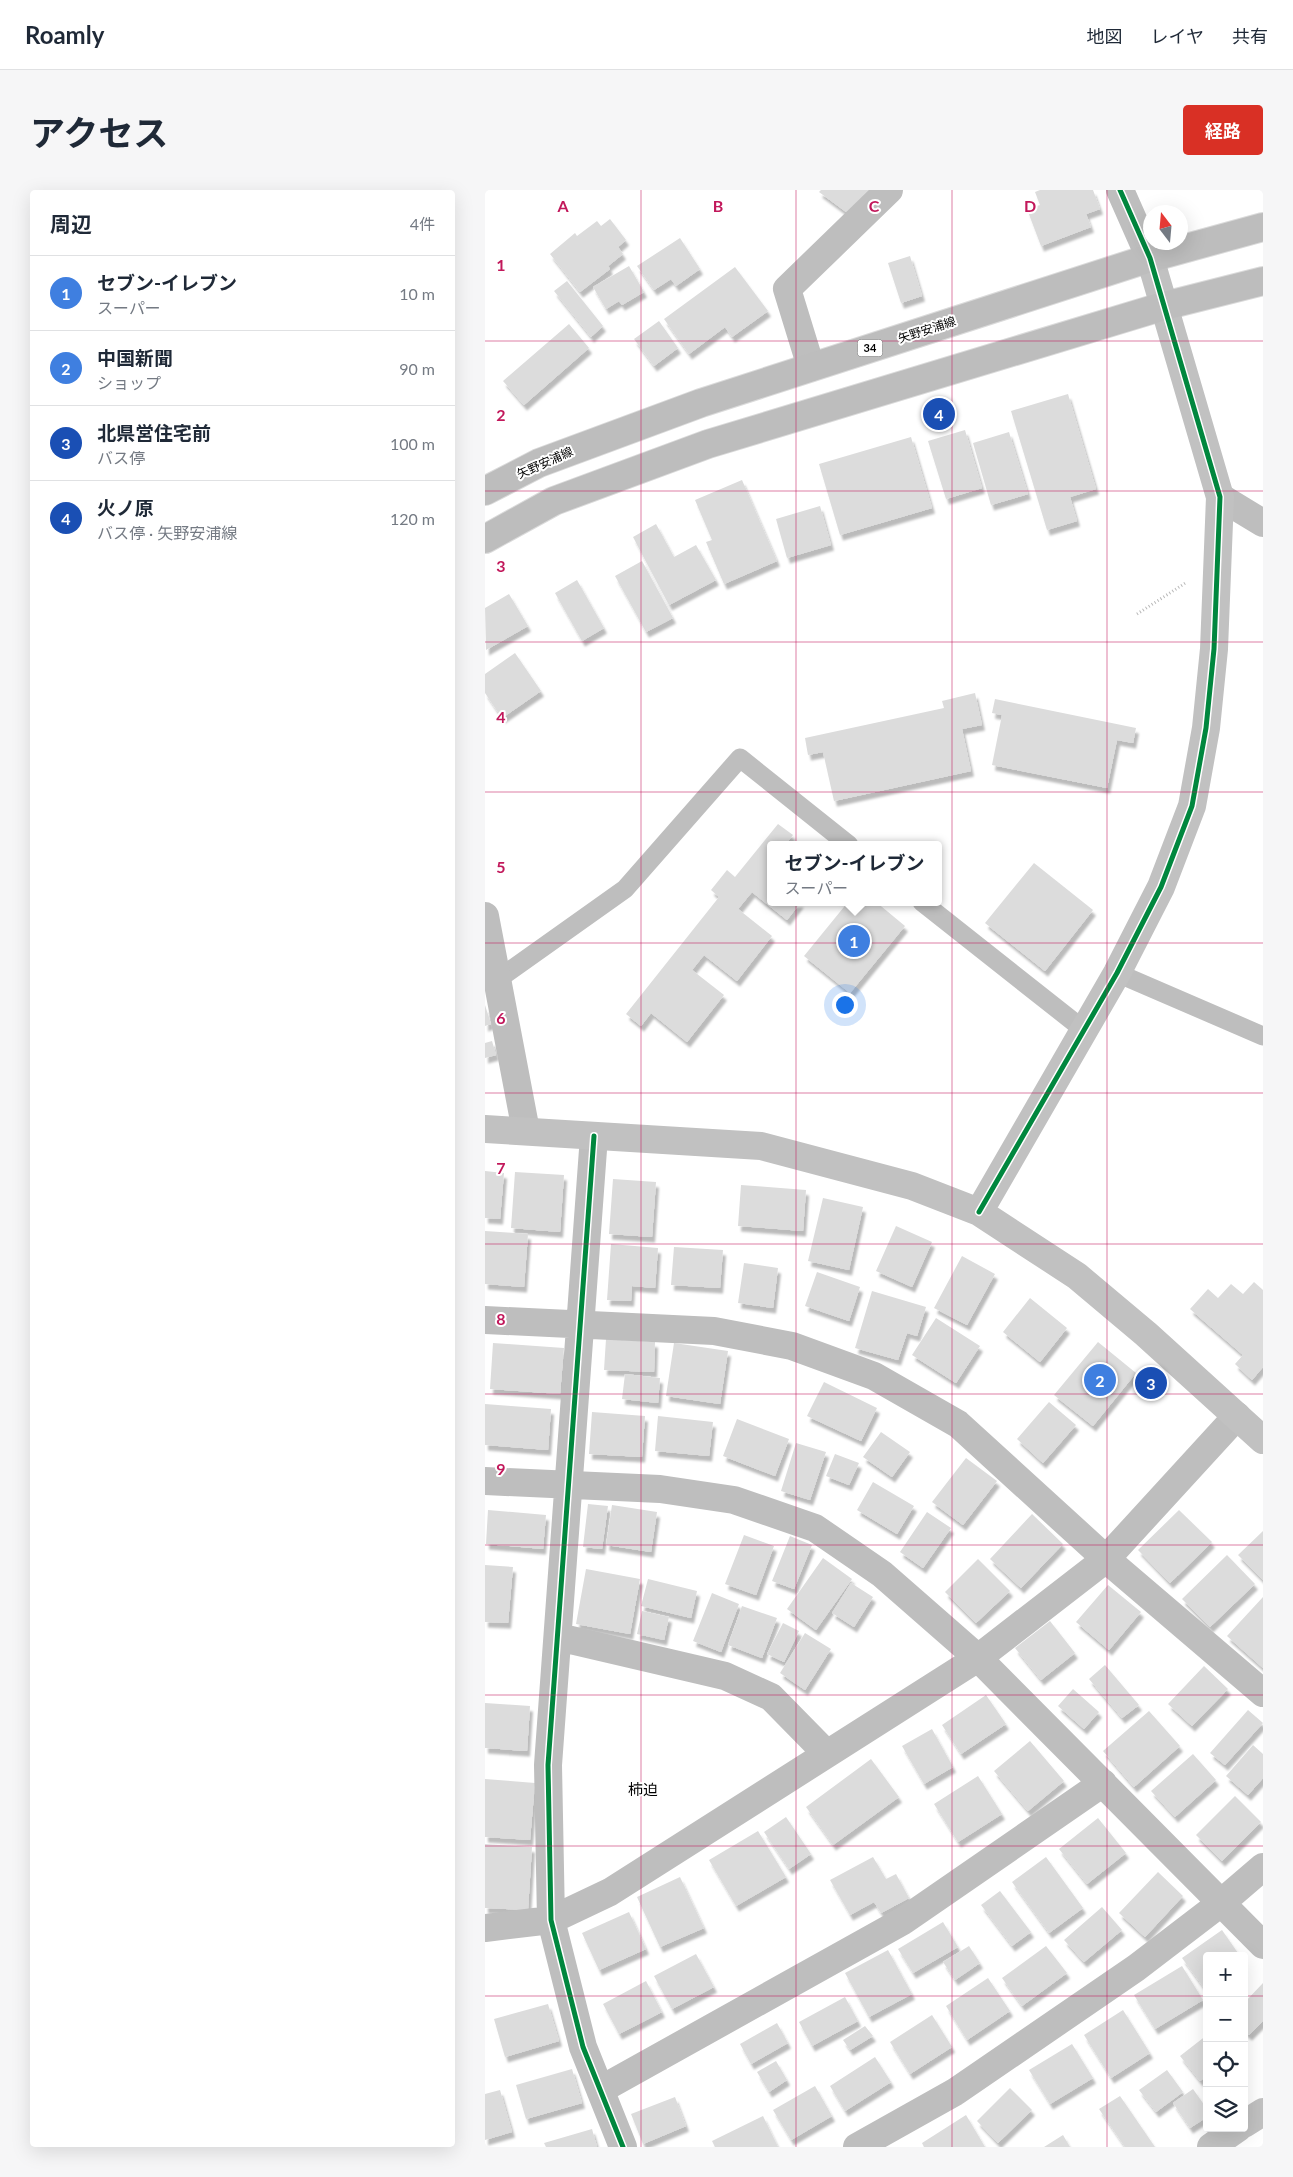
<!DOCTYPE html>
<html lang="ja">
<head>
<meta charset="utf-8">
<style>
	:root { --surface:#fff; --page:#f6f6f7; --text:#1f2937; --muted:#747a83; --line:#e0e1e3; --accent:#d93025 }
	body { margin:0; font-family:Lato,"Noto Sans JP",sans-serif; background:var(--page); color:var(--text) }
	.controls { position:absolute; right:15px; bottom:15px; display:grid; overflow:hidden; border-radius:5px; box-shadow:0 5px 20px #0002 }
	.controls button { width:45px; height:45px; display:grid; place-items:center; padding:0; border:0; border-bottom:1px solid var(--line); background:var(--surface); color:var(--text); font:25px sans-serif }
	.compass { position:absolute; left:658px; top:15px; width:45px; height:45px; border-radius:50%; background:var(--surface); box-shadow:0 5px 20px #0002; rotate:344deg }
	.you { position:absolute; left:359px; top:814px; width:18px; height:18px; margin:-12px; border:4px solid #fff; border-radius:50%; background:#1a73e8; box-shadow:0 0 0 8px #1a73e833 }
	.badge { display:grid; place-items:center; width:32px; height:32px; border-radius:50%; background:var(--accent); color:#fff; font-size:16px; font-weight:700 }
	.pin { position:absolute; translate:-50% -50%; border:2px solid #fff; box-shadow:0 1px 5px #0006 }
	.popup { position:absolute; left:282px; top:651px; width:175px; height:65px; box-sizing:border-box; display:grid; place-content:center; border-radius:5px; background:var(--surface); filter:drop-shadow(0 1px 4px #0005); font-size:16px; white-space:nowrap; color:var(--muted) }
	.popup b { font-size:19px; color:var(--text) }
	.popup::after { content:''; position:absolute; left:50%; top:100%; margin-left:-10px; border:10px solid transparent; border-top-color:var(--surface) }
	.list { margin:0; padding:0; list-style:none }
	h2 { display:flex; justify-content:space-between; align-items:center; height:65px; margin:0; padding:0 20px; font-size:21px }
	h2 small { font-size:16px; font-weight:400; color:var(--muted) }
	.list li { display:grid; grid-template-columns:32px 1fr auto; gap:15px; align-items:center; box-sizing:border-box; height:75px; padding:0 20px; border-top:1px solid var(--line) }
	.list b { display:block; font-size:19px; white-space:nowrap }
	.list p { margin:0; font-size:16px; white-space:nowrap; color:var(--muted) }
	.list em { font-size:16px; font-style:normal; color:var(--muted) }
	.icon { flex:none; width:28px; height:28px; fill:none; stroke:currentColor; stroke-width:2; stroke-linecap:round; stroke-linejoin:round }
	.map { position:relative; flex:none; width:778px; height:1957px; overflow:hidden; border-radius:5px }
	header { display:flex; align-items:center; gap:30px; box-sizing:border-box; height:70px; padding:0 25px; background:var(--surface); border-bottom:1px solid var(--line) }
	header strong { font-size:24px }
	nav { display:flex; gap:28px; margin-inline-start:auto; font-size:18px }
	.intro { display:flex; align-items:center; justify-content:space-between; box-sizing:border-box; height:120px; padding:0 30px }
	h1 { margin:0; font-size:35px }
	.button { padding:12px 22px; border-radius:5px; background:var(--accent); color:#fff; font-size:18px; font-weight:700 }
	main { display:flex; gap:30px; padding:0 30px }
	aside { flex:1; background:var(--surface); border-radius:5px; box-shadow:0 5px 20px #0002 }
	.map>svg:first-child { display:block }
</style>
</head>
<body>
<header>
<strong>Roamly</strong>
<nav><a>地図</a><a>レイヤ</a><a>共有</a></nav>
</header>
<div class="intro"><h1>アクセス</h1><a class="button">経路</a></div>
<main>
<aside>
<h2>周辺<small>4件</small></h2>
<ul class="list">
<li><span class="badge" style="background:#3f7fe0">1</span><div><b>セブン-イレブン</b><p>スーパー</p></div><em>10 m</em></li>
<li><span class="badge" style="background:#3f7fe0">2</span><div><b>中国新聞</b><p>ショップ</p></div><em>90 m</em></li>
<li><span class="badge" style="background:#1a4fb4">3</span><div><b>北県営住宅前</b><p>バス停</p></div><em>100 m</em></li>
<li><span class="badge" style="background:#1a4fb4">4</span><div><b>火ノ原</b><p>バス停 · 矢野安浦線</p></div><em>120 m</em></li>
</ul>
</aside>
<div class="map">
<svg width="778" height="1957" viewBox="0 0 778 1957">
	<defs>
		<filter id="shadow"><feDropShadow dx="3" dy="5.5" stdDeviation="1" flood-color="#0004"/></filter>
	</defs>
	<rect width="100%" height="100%" fill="#fff"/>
	<path fill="#dcdcdc" filter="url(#shadow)" d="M 336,0 L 388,0 L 368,27 L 334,2 Z
		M 555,0 L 608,0 L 615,19 L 601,24 L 606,37 L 556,56 L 542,19 L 555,15 L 550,2 Z
		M 125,29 L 141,50 L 133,57 L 138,64 L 123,76 L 125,79 L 95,102 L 65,64 L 90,43 L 92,46 L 112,31 L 116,36 Z
		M 195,48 L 215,79 L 191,96 L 186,89 L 169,100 L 152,76 Z
		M 425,66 L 437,106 L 416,113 L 403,73 Z
		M 144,76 L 159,102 L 137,115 L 134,111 L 121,119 L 108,97 Z
		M 250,77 L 283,121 L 247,147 L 240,137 L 204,164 L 179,129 Z
		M 82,91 L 118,136 L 106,147 L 69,101 Z
		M 174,131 L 193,158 L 169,176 L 149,149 Z
		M 84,134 L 104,158 L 39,215 L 18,191 Z
		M 583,204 L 611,299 L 585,307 L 592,331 L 562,340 L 526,221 Z
		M 480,240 L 497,298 L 461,309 L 443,251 Z
		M 524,242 L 543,304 L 506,315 L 488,253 Z
		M 426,247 L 447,318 L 355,345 L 334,274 Z
		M 257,290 L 292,371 L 239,394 L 221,352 L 227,350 L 210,310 Z
		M 335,316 L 346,355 L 302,368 L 291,329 Z
		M 171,334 L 189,367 L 211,355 L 231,390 L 184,415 L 148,347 Z
		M 157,371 L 188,428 L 161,442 L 130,386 Z
		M 92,390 L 119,438 L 97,451 L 70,403 Z
		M 24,404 L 43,436 L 1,460 L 0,418 Z
		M 30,463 L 56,501 L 17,528 L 0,503 L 0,484 Z
		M 490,503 L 497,535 L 477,539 L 486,581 L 349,611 L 338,562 L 323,565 L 320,548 L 459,518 L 457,511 Z
		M 510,509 L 651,538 L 648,553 L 632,550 L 622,598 L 507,575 L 517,525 L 507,523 Z
		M 293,634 L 308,645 L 300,655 L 285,655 L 285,712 L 316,712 L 302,730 L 267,702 L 253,719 L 287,746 L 252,791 L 219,765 L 207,780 L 239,805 L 202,852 L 166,823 L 156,836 L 141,824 L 234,707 L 226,700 L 242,680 L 250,687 Z
		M 549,673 L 608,720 L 560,781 L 500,733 Z
		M 363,712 L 391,712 L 420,736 L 365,803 L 319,766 Z
		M 0,815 L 6,834 L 0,836 Z
		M 7,851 L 11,865 L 0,868 L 0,853 Z
		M 0,981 L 19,983 L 15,1029 L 0,1028 Z
		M 30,982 L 79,985 L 75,1042 L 26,1038 Z
		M 128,989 L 171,992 L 167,1047 L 124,1044 Z
		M 256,995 L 321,1000 L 318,1041 L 253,1036 Z
		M 338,1008 L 378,1017 L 364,1080 L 323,1071 Z
		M 411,1036 L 447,1052 L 427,1097 L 391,1081 Z
		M 0,1041 L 43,1044 L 39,1097 L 0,1094 Z
		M 126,1054 L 173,1058 L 170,1098 L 147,1096 L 146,1111 L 122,1110 Z
		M 189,1057 L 238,1060 L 235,1098 L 186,1095 Z
		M 477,1066 L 510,1084 L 482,1135 L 449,1118 Z
		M 259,1073 L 293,1078 L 288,1118 L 253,1113 Z
		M 332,1082 L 375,1097 L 364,1131 L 320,1116 Z
		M 769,1092 L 778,1100 L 778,1177 L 767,1190 L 750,1174 L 758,1165 L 705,1119 L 723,1099 L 733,1108 L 746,1094 L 758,1104 Z
		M 387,1101 L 441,1117 L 432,1146 L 422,1143 L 413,1170 L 370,1158 Z
		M 545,1108 L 582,1138 L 555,1172 L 518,1142 Z
		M 451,1128 L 495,1156 L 471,1193 L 427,1165 Z
		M 121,1149 L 170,1152 L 169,1182 L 119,1180 Z
		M 613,1152 L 651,1183 L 608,1236 L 569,1205 Z
		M 8,1153 L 79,1158 L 75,1204 L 5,1199 Z
		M 189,1153 L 243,1161 L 235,1214 L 181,1206 Z
		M 140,1184 L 175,1188 L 173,1213 L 137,1209 Z
		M 339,1192 L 392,1218 L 376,1251 L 322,1226 Z
		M 564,1212 L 591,1235 L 558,1273 L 532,1249 Z
		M 0,1214 L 66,1219 L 63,1260 L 0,1255 Z
		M 107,1222 L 160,1226 L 157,1267 L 104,1264 Z
		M 173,1226 L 228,1232 L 224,1266 L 170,1261 Z
		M 252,1229 L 304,1249 L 290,1286 L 238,1266 Z
		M 396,1242 L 425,1262 L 407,1287 L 378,1267 Z
		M 311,1253 L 341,1262 L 325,1310 L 296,1301 Z
		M 350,1264 L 374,1273 L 364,1295 L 341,1286 Z
		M 481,1268 L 512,1291 L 478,1335 L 447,1312 Z
		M 388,1292 L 429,1316 L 412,1344 L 372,1320 Z
		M 103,1314 L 123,1316 L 117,1359 L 98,1357 Z
		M 127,1315 L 172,1322 L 166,1362 L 121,1355 Z
		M 3,1320 L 61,1325 L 58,1359 L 1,1354 Z
		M 694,1320 L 727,1352 L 685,1393 L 653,1360 Z
		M 442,1322 L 466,1338 L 438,1378 L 415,1362 Z
		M 547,1324 L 578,1354 L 536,1398 L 505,1369 Z
		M 778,1341 L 778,1390 L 753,1365 Z
		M 259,1345 L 289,1356 L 271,1405 L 240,1394 Z
		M 305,1346 L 327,1355 L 309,1399 L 287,1391 Z
		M 742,1365 L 770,1394 L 725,1437 L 697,1409 Z
		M 338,1368 L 367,1389 L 331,1440 L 302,1419 Z
		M 493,1369 L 525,1401 L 491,1433 L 460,1402 Z
		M 0,1375 L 28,1377 L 23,1433 L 0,1432 Z
		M 101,1379 L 155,1389 L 145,1444 L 91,1434 Z
		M 163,1389 L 212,1401 L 206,1428 L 156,1416 Z
		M 366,1393 L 388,1407 L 369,1437 L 347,1423 Z
		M 623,1395 L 656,1422 L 624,1460 L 591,1432 Z
		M 227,1403 L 254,1414 L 236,1462 L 208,1451 Z
		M 778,1407 L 778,1478 L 742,1446 Z
		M 257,1416 L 292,1428 L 277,1468 L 243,1455 Z
		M 157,1421 L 184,1427 L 179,1450 L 152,1444 Z
		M 565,1431 L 590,1463 L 556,1490 L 530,1458 Z
		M 298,1433 L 314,1441 L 299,1472 L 282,1464 Z
		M 320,1443 L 346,1459 L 320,1500 L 295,1483 Z
		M 620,1475 L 654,1515 L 637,1528 L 604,1489 Z
		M 719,1476 L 743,1499 L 707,1536 L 683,1514 Z
		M 588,1499 L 614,1522 L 599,1539 L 573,1516 Z
		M 501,1505 L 521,1534 L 476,1564 L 457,1535 Z
		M 0,1513 L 45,1516 L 42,1561 L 0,1558 Z
		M 763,1520 L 778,1533 L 740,1575 L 725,1563 Z
		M 664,1521 L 695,1556 L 649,1597 L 618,1561 Z
		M 447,1539 L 468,1577 L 439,1594 L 417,1556 Z
		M 545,1551 L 579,1591 L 543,1621 L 509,1581 Z
		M 768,1555 L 778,1564 L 778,1588 L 763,1605 L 741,1586 Z
		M 708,1564 L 731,1590 L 690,1627 L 666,1601 Z
		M 386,1569 L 414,1607 L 348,1655 L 321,1617 Z
		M 493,1586 L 517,1624 L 473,1652 L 449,1614 Z
		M 0,1589 L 50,1593 L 45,1650 L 0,1647 Z
		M 750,1606 L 776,1632 L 737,1671 L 711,1645 Z
		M 301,1627 L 326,1664 L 304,1679 L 279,1642 Z
		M 613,1628 L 641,1663 L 602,1694 L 574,1659 Z
		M 273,1641 L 301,1687 L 251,1716 L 224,1670 Z
		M 0,1654 L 47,1657 L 43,1720 L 0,1718 Z
		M 388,1667 L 401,1689 L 411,1684 L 424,1708 L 396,1723 L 389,1712 L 365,1725 L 345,1690 Z
		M 561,1667 L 598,1718 L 564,1743 L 527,1692 Z
		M 673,1682 L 698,1706 L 660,1747 L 634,1723 Z
		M 195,1687 L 219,1738 L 175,1757 L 152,1707 Z
		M 515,1701 L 546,1742 L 527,1756 L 496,1715 Z
		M 617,1717 L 637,1740 L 599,1772 L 579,1750 Z
		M 144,1722 L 161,1759 L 114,1780 L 97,1743 Z
		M 458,1732 L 473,1757 L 428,1783 L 413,1759 Z
		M 737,1740 L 755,1766 L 722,1766 L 722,1802 L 697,1768 Z
		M 484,1756 L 495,1773 L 470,1790 L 458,1772 Z
		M 561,1756 L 582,1783 L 537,1816 L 517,1788 Z
		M 403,1760 L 427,1804 L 384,1827 L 360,1783 Z
		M 211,1764 L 229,1797 L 187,1819 L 169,1786 Z
		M 697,1776 L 718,1810 L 670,1839 L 649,1805 Z
		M 503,1788 L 525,1821 L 482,1850 L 461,1816 Z
		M 161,1791 L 177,1822 L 134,1844 L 118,1814 Z
		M 778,1793 L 778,1831 L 764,1845 L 759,1841 L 759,1813 Z
		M 360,1807 L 373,1831 L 327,1856 L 314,1832 Z
		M 63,1814 L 74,1851 L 20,1867 L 9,1829 Z
		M 638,1820 L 665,1863 L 626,1888 L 599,1845 Z
		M 447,1825 L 467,1857 L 425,1884 L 405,1852 Z
		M 292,1833 L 303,1853 L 266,1874 L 255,1854 Z
		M 380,1836 L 388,1846 L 365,1860 L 358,1850 Z
		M 722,1845 L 722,1886 L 715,1891 L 695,1866 Z
		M 587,1854 L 608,1888 L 565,1914 L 544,1880 Z
		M 390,1867 L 406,1892 L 360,1921 L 345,1896 Z
		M 291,1871 L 302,1890 L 284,1902 L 272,1882 Z
		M 87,1879 L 97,1913 L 41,1929 L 31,1895 Z
		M 682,1880 L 698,1902 L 671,1922 L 654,1900 Z
		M 330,1896 L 347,1926 L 306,1950 L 288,1920 Z
		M 525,1898 L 547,1920 L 513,1953 L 492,1931 Z
		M 708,1899 L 722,1919 L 722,1927 L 705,1938 L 688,1913 Z
		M 15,1900 L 27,1942 L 0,1950 L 0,1904 Z
		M 635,1906 L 670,1957 L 640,1957 L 614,1919 Z
		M 190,1907 L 201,1936 L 158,1954 L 146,1924 Z
		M 481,1925 L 500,1957 L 439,1957 L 437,1953 Z
		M 278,1926 L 293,1957 L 230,1957 L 227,1951 Z
		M 107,1939 L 112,1957 L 61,1957 L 59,1953 Z
		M 578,1945 L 585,1957 L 559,1957 Z"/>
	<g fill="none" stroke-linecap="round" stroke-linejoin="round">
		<defs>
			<path id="primary" d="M 0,301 L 54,273 L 216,213 L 665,68 L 778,37
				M 0,349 L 69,311 L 223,254 L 679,116 L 778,91"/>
		</defs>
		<use href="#primary" stroke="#dbdbdb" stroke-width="30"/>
		<path stroke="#b8b8b8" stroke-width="3" stroke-dasharray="1 2.5" stroke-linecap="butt" d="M 652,424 L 702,392"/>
		<path stroke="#bebebe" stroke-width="19" d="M 437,712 L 599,840
			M 632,783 L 778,846
			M 12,790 L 140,699 L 255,568 L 364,655"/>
		<path stroke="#bebebe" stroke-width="28" d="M 635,0 L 665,68
			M 326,177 L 302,99 L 404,0
			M 735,307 L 778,333
			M 0,726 L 41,941
			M 109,946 L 63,1575 L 66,1730 L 98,1857 L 138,1957
			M 0,1130 L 229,1141 L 307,1156 L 389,1186 L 473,1234 L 621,1369 L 778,1503
			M 0,1291 L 175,1299 L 249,1310 L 330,1338 L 397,1384 L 493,1468 L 778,1755
			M 73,1447 L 240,1486 L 286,1507 L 342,1564
			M 0,1738 L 66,1730 L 125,1702 L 493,1468 L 621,1369 L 752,1226
			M 115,1900 L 418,1731 L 618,1593
			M 372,1957 L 470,1902 L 651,1778 L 736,1713 L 778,1677"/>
		<path stroke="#c1c1c1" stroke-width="28" d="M 0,939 L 276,956 L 427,996 L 494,1022 L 592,1086 L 661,1144 L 778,1250
			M 494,1022 L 632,783 L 676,697 L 707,616 L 721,538 L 729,459 L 735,307 L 665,68
			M 759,1934 L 778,1922
			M 726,1957 L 753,1938"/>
		<use href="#primary" stroke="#bdbdbd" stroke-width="28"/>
		<defs>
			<path id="cycleway" d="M 109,946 L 63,1575 L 66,1730 L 98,1857 L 138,1957
				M 494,1022 L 632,783 L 676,697 L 707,616 L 721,538 L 729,459 L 735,307 L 665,68 L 635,0"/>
		</defs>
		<use href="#cycleway" stroke="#fff" stroke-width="8"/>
		<use href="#cycleway" stroke="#00873e" stroke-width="5"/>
	</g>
	<path fill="none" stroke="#c2185b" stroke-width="1" stroke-opacity="0.55" d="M 156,0 L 156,1957M 311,0 L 311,1957M 467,0 L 467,1957M 622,0 L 622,1957M 0,151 L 778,151M 0,301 L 778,301M 0,452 L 778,452M 0,602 L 778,602M 0,753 L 778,753M 0,903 L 778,903M 0,1054 L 778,1054M 0,1204 L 778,1204M 0,1355 L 778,1355M 0,1505 L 778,1505M 0,1656 L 778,1656M 0,1806 L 722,1806M 759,1806 L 778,1806"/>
	<g text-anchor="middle" stroke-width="4" stroke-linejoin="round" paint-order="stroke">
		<rect fill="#fff" stroke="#4c4c4c" stroke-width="1" x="372.5" y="149.5" width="25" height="17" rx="4"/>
		<g font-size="11" font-weight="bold" fill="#000">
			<text x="385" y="162">34</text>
		</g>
		<g font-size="12" fill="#000" stroke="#fff">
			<text transform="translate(442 140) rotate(-18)" y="4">矢野安浦線</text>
			<text transform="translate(60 273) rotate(-24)" y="4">矢野安浦線</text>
		</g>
		<g font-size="15" fill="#000" stroke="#fff">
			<text x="158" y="1605">柿迫</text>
		</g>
	</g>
	<g font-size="16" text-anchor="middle" font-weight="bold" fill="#c2185b" stroke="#fff" stroke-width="4" stroke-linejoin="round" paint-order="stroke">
		<text x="78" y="22">A</text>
		<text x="233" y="22">B</text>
		<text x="389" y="22">C</text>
		<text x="545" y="22">D</text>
		<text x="16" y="81">1</text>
		<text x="16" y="231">2</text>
		<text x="16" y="382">3</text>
		<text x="16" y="533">4</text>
		<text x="16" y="683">5</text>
		<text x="16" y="834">6</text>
		<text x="16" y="984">7</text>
		<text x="16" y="1135">8</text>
		<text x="16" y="1285">9</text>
	</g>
</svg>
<div class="controls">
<button>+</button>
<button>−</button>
<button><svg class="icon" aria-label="locate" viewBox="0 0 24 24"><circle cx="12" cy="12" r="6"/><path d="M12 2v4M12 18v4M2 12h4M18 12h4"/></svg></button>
<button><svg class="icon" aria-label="layers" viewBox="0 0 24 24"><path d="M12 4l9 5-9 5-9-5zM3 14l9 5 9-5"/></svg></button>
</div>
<svg class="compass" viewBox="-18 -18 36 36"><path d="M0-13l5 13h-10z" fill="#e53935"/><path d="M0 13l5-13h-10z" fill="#747a83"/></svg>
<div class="you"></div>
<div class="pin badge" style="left:369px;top:751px;background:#3f7fe0">1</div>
<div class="popup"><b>セブン-イレブン</b>スーパー</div>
<div class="pin badge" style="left:615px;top:1190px;background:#3f7fe0">2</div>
<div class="pin badge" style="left:666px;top:1193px;background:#1a4fb4">3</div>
<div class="pin badge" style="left:454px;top:224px;background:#1a4fb4">4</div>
</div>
</main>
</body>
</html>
